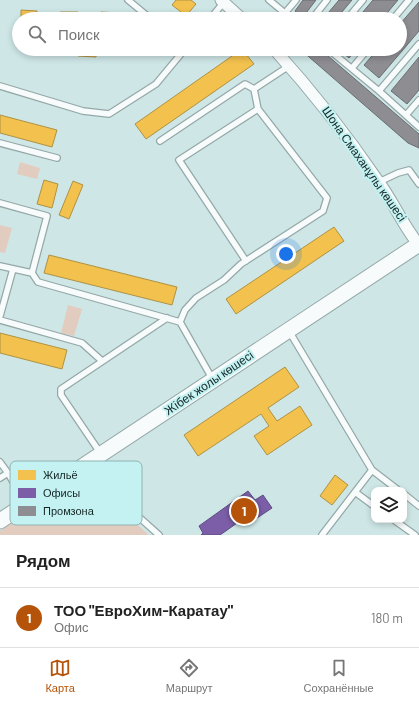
<!DOCTYPE html>
<html lang="ru">
<head>
<meta charset="utf-8">
<style>
	:root { --surface:#fff; --page:#f2f2f2; --text:#222; --muted:#767676; --line:#e0e0e0; --accent:#b45309 }
	body { margin:0; font-family:Barlow,sans-serif; background:var(--page); color:var(--text) }
	.controls { position:absolute; right:12px; bottom:12px; display:grid; overflow:hidden; border-radius:8px; box-shadow:0 2px 6px #0003 }
	.controls button { width:36px; height:36px; display:grid; place-items:center; padding:0; border:0; border-bottom:1px solid var(--line); background:var(--surface); color:var(--text); font:20px sans-serif }
	.you { position:absolute; left:286px; top:254px; width:14px; height:14px; margin:-10px; border:3px solid #fff; border-radius:50%; background:#1a73e8; box-shadow:0 0 0 6px #1a73e833 }
	.badge { display:grid; place-items:center; width:26px; height:26px; border-radius:50%; background:var(--accent); color:#fff; font-size:13px; font-weight:700 }
	.pin { position:absolute; translate:-50% -50%; border:2px solid #fff; box-shadow:0 1px 4px #0006 }
	.list { margin:0; padding:0; list-style:none }
	h2 { display:flex; justify-content:space-between; align-items:center; height:52px; margin:0; padding:0 16px; font-size:17px }
	h2 small { font-size:13px; font-weight:400; color:var(--muted) }
	.list li { display:grid; grid-template-columns:26px 1fr auto; gap:12px; align-items:center; box-sizing:border-box; height:60px; padding:0 16px; border-top:1px solid var(--line) }
	.list b { display:block; font-size:15px; white-space:nowrap }
	.list p { margin:0; font-size:13px; white-space:nowrap; color:var(--muted) }
	.list em { font-size:13px; font-style:normal; color:var(--muted) }
	.icon { flex:none; width:22px; height:22px; fill:none; stroke:currentColor; stroke-width:2; stroke-linecap:round; stroke-linejoin:round }
	.map { position:relative; flex:none; width:419px; height:535px; overflow:hidden }
	.search { position:absolute; background:var(--surface); box-shadow:0 2px 6px #0003; left:12px; right:12px; top:12px; height:44px; display:flex; align-items:center; gap:10px; box-sizing:border-box; padding:0 14px; border-radius:22px; color:var(--muted); font-size:15px }
	.sheet { height:112px; background:var(--surface) }
	nav { display:flex; justify-content:space-around; align-items:center; box-sizing:border-box; height:56px; border-top:1px solid var(--line); background:var(--surface); font-size:11px; color:var(--muted) }
	nav a { display:grid; justify-items:center; gap:2px }
	nav .on { color:var(--accent) }
	.map>svg:first-child { display:block }
</style>
</head>
<body>
<div class="map">
<svg width="419" height="535" viewBox="0 0 419 535">
	<rect width="100%" height="100%" fill="#cee6e6"/>
	<path fill="#e2ccbf" d="M 20,162 L 40,168 L 37,179 L 17,174 Z
		M 0,225 L 12,228 L 5,253 L 0,252 Z
		M 68,305 L 82,309 L 74,336 L 61,333 Z
		M 82,475 L 149,535 L 0,535 L 0,531 Z"/>
	<path fill="#f2c14e" stroke="#af9242" d="M 176,0 L 191,0 L 196,4 L 186,16 L 172,5 Z
		M 21,10 L 37,11 L 37,19 L 21,19 Z
		M 60,12 L 78,12 L 78,19 L 60,19 Z
		M 101,12 L 119,13 L 119,19 L 100,19 Z
		M 39,49 L 56,49 L 56,55 L 39,55 Z
		M 79,49 L 97,49 L 96,57 L 78,56 Z
		M 242,49 L 254,64 L 146,139 L 135,124 Z
		M 0,115 L 57,130 L 52,147 L 0,133 Z
		M 44,180 L 58,184 L 52,208 L 37,204 Z
		M 73,181 L 83,185 L 69,219 L 59,215 Z
		M 334,227 L 344,241 L 236,314 L 226,299 Z
		M 49,255 L 177,287 L 172,305 L 44,273 Z
		M 0,333 L 67,350 L 62,369 L 0,353 Z
		M 285,367 L 299,387 L 268,408 L 277,421 L 300,406 L 312,425 L 267,455 L 254,436 L 269,426 L 261,414 L 198,456 L 184,435 Z
		M 335,475 L 348,485 L 332,505 L 320,496 Z"/>
	<path fill="#7b5ea7" stroke="#5c4d80" d="M 248,491 L 255,500 L 263,495 L 272,508 L 254,520 L 250,514 L 220,535 L 201,535 L 203,533 L 199,526 Z"/>
	<path fill="#8d8d92" stroke="#696e72" d="M 303,0 L 316,0 L 303,17 L 295,11 Z
		M 339,0 L 352,0 L 336,19 L 323,19 Z
		M 373,0 L 398,0 L 382,19 L 357,19 Z
		M 419,2 L 419,31 L 379,78 L 364,65 L 378,49 L 400,49 L 400,24 Z
		M 302,49 L 320,49 L 419,134 L 419,148 L 408,143 L 301,50 Z
		M 338,49 L 357,49 L 349,58 Z
		M 419,57 L 419,90 L 407,104 L 391,91 Z"/>
	<g fill="none" stroke-linecap="round" stroke-linejoin="round">
		<defs>
			<path id="lane" d="M 128,0 L 151,19
				M 269,0 L 292,19
				M 285,13 L 296,0
				M 210,19 L 224,2
				M 312,19 L 327,0
				M 347,19 L 363,0
				M 393,19 L 409,0
				M 328,49 L 379,91 L 419,127
				M 352,68 L 368,49
				M 0,86 L 83,111 L 109,114 L 156,84 L 185,49
				M 379,91 L 419,44
				M 406,115 L 419,100
				M 160,141 L 245,84 L 254,89
				M 0,143 L 57,158
				M 379,182 L 398,173 L 409,170 L 419,184
				M 0,203 L 47,216 L 32,273
				M 246,261 L 179,160 L 258,109
				M 0,266 L 32,273 L 38,282 L 180,322 L 213,380
				M 0,316 L 13,269
				M 0,320 L 82,343 L 102,361
				M 180,322 L 185,310 L 196,298 L 224,280 L 241,264 L 323,211 L 327,198 L 258,109 L 254,89 L 289,66
				M 289,331 L 372,470
				M 101,454 L 61,395 L 61,389 L 167,318
				M 0,462 L 8,473 L 0,478
				M 83,467 L 159,535
				M 8,473 L 25,503
				M 355,492 L 374,506
				M 404,494 L 419,506
				M 394,520 L 415,535
				M 322,535 L 372,470 L 398,490"/>
			<path id="street" d="M 221,0 L 242,19
				M 274,49 C 312,91 346,134 378,181 C 393,201 403,226 419,245"/>
			<path id="secondary" d="M 0,521 L 419,244"/>
		</defs>
		<use href="#lane" stroke="#95a8a8" stroke-width="8"/>
		<use href="#street" stroke="#95a8a8" stroke-width="13"/>
		<use href="#secondary" stroke="#95a8a8" stroke-width="17"/>
		<use href="#lane" stroke="#f8fbfb" stroke-width="5.5"/>
		<use href="#street" stroke="#f8fbfb" stroke-width="11"/>
		<use href="#secondary" stroke="#f8fbfb" stroke-width="15"/>
	</g>
	<g text-anchor="middle" stroke-width="4" stroke-linejoin="round" paint-order="stroke">
		<g font-size="12" fill="#142626" stroke="#c4f1f1">
			<text transform="translate(364 164) rotate(55)" y="4">Шона Смаханұлы көшесі</text>
			<text transform="translate(209 383) rotate(-34)" y="4">Жібек жолы көшесі</text>
		</g>
	</g>
	<rect x="10" y="461" width="132" height="64" rx="6" fill="#c4f1f1" stroke="#8fb4b4" stroke-width="1"/>
	<rect x="18" y="470" width="18" height="10" fill="#f2c14e"/>
	<rect x="18" y="488" width="18" height="10" fill="#7b5ea7"/>
	<rect x="18" y="506" width="18" height="10" fill="#8d8d92"/>
	<g font-size="11" fill="#142626">
		<text x="43" y="479">Жильё</text>
		<text x="43" y="497">Офисы</text>
		<text x="43" y="515">Промзона</text>
	</g>
</svg>
<div class="controls">
<button><svg class="icon" aria-label="layers" viewBox="0 0 24 24"><path d="M12 4l9 5-9 5-9-5zM3 14l9 5 9-5"/></svg></button>
</div>
<div class="you"></div>
<div class="pin badge" style="left:244px;top:511px">1</div>
<div class="search"><svg class="icon" aria-label="search" viewBox="0 0 24 24"><circle cx="10" cy="10" r="6"/><path d="M15 15l6 6"/></svg>Поиск</div>
</div>
<section class="sheet">
<h2>Рядом<small></small></h2>
<ul class="list">
<li><span class="badge">1</span><div><b>ТОО &quot;ЕвроХим-Каратау&quot;</b><p>Офис</p></div><em>180 m</em></li>
</ul>
</section>
<nav>
<a class="on"><svg class="icon" aria-label="map" viewBox="0 0 24 24"><path d="M3 6l6-2 6 2 6-2v14l-6 2-6-2-6 2zM9 4v14M15 6v14"/></svg>Карта</a>
<a><svg class="icon" aria-label="directions" viewBox="0 0 24 24"><path d="M12 3l9 9-9 9-9-9zM9 14v-3h6M13 9l2 2-2 2"/></svg>Маршрут</a>
<a><svg class="icon" aria-label="saved" viewBox="0 0 24 24"><path d="M7 4h10v16l-5-4-5 4z"/></svg>Сохранённые</a>
</nav>
</body>
</html>
